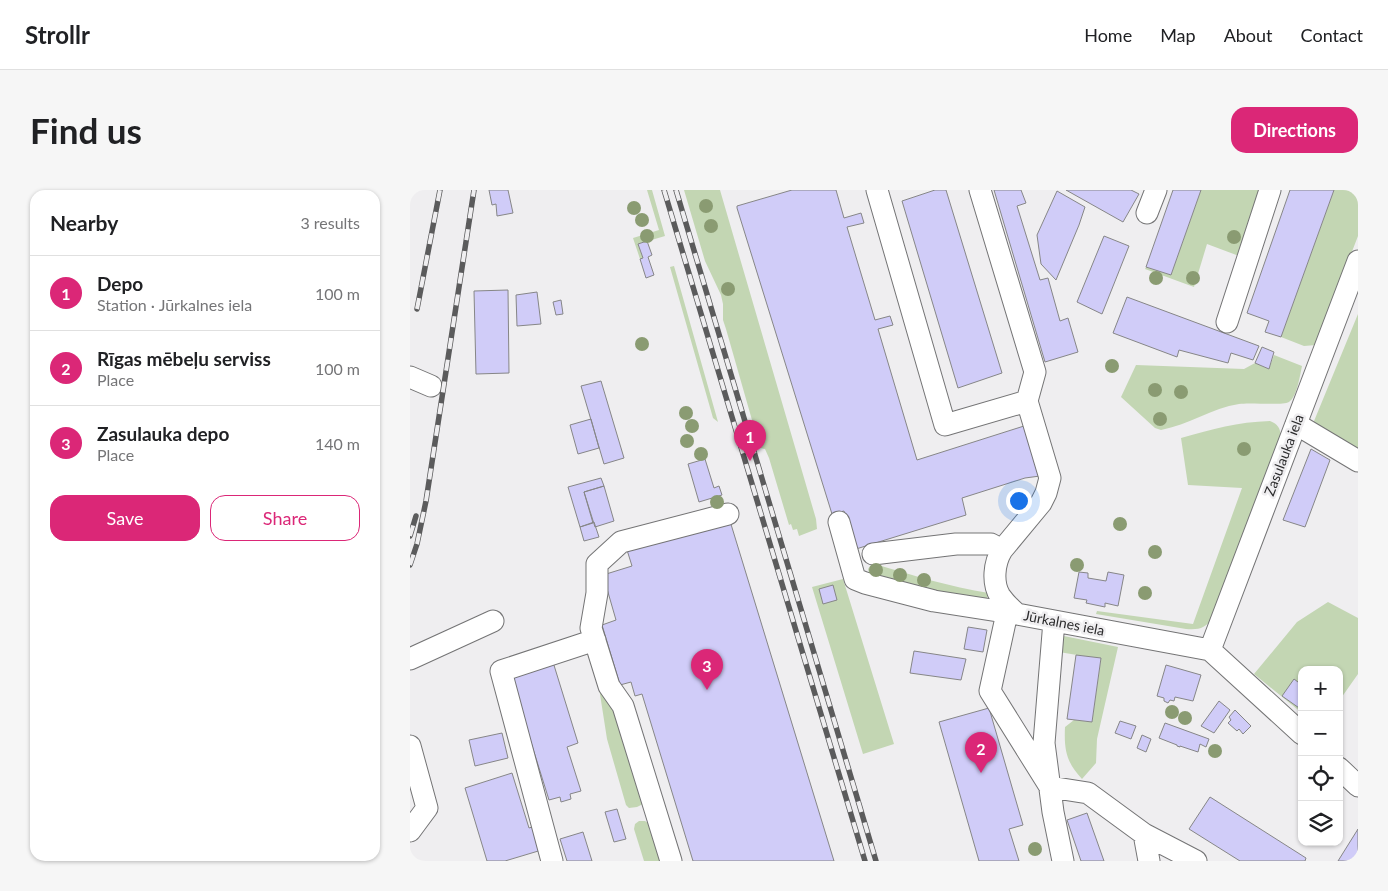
<!DOCTYPE html>
<html lang="en">
<head>
<meta charset="utf-8">
<style>
	:root { --surface:#fff; --page:#f6f6f6; --text:#202124; --muted:#757577; --line:#e0e0e0; --accent:#db2777 }
	body { margin:0; font-family:Lato,sans-serif; background:var(--page); color:var(--text) }
	.controls { position:absolute; right:15px; bottom:15px; display:grid; overflow:hidden; border-radius:10px; box-shadow:0 1px 4px #0004 }
	.controls button { width:45px; height:45px; display:grid; place-items:center; padding:0; border:0; border-bottom:1px solid var(--line); background:var(--surface); color:var(--text); font:25px sans-serif }
	.you { position:absolute; left:608px; top:310px; width:18px; height:18px; margin:-12px; border:4px solid #fff; border-radius:50%; background:#1a73e8; box-shadow:0 0 0 8px #1a73e833 }
	.badge { display:grid; place-items:center; width:32px; height:32px; border-radius:50%; background:var(--accent); color:#fff; font-size:16px; font-weight:700 }
	.pin { position:absolute; translate:-50% -41px; filter:drop-shadow(0 1px 2px #0008) }
	.pin::after { content:''; position:absolute; top:26px; width:18px; height:15px; background:inherit; clip-path:polygon(0 0,100% 0,50% 100%) }
	.list { margin:0; padding:0; list-style:none }
	h2 { display:flex; justify-content:space-between; align-items:center; height:65px; margin:0; padding:0 20px; font-size:21px }
	h2 small { font-size:16px; font-weight:400; color:var(--muted) }
	.list li { display:grid; grid-template-columns:32px 1fr auto; gap:15px; align-items:center; box-sizing:border-box; height:75px; padding:0 20px; border-top:1px solid var(--line) }
	.list b { display:block; font-size:19px; white-space:nowrap }
	.list p { margin:0; font-size:16px; white-space:nowrap; color:var(--muted) }
	.list em { font-size:16px; font-style:normal; color:var(--muted) }
	.actions { display:flex; gap:10px; padding:15px 20px }
	.actions a { flex:1; padding:11px 0; border:1px solid var(--accent); border-radius:15px; text-align:center; font-size:18px; color:var(--accent) }
	.actions .main { background:var(--accent); color:#fff }
	.icon { flex:none; width:28px; height:28px; fill:none; stroke:currentColor; stroke-width:2; stroke-linecap:round; stroke-linejoin:round }
	.map { position:relative; flex:none; width:948px; height:671px; overflow:hidden; border-radius:15px }
	header { display:flex; align-items:center; gap:30px; box-sizing:border-box; height:70px; padding:0 25px; background:var(--surface); border-bottom:1px solid var(--line) }
	header strong { font-size:24px }
	nav { display:flex; gap:28px; margin-inline-start:auto; font-size:18px }
	.intro { display:flex; align-items:center; justify-content:space-between; box-sizing:border-box; height:120px; padding:0 30px }
	h1 { margin:0; font-size:35px }
	.button { padding:12px 22px; border-radius:15px; background:var(--accent); color:#fff; font-size:18px; font-weight:700 }
	main { display:flex; gap:30px; padding:0 30px }
	aside { flex:1; background:var(--surface); border-radius:15px; box-shadow:0 1px 4px #0004 }
	.map>svg:first-child { display:block }
</style>
</head>
<body>
<header>
<strong>Strollr</strong>
<nav><a>Home</a><a>Map</a><a>About</a><a>Contact</a></nav>
</header>
<div class="intro"><h1>Find us</h1><a class="button">Directions</a></div>
<main>
<aside>
<h2>Nearby<small>3 results</small></h2>
<ul class="list">
<li><span class="badge">1</span><div><b>Depo</b><p>Station · Jūrkalnes iela</p></div><em>100 m</em></li>
<li><span class="badge">2</span><div><b>Rīgas mēbeļu serviss</b><p>Place</p></div><em>100 m</em></li>
<li><span class="badge">3</span><div><b>Zasulauka depo</b><p>Place</p></div><em>140 m</em></li>
</ul>
<div class="actions"><a class="main">Save</a><a>Share</a></div>
</aside>
<div class="map">
<svg width="948" height="671" viewBox="0 0 948 671">
	<rect width="100%" height="100%" fill="#efeef0"/>
	<path fill="#c3d6b3" d="M 237,0 L 242,0 L 255,46 L 228,54 L 233,68 L 230,69 L 223,48 L 249,40 Z
		M 274,0 L 310,0 L 406,329 L 407,339 L 389,346 L 387,339 L 383,340 L 381,334 L 379,335 L 359,268 L 355,259 L 350,258 L 316,139 L 313,130 L 313,114 L 311,105 L 295,71 Z
		M 791,0 L 853,0 L 829,66 L 797,54 L 784,97 L 735,79 L 736,77 L 761,85 Z
		M 924,0 L 948,0 L 948,46 L 906,155 L 894,156 L 871,147 Z
		M 264,76 L 308,232 L 303,228 L 260,77 Z
		M 948,124 L 948,263 L 902,236 Z
		M 864,165 L 892,176 C 890,185 887,207 879,212 C 871,216 841,212 829,214 C 802,218 778,235 751,240 L 745,238 L 711,207 L 726,175 L 834,179 L 845,173 L 859,179 Z
		M 860,231 C 868,234 870,238 871,246 L 803,428 C 795,438 790,440 776,439 L 686,424 L 687,421 L 783,434 L 832,298 L 778,295 L 771,248 C 803,239 827,232 860,231 Z
		M 465,374 C 502,385 540,397 579,403 L 577,408 L 573,411 L 552,407 L 459,384 L 458,379 L 461,375 Z
		M 433,389 L 484,554 L 453,564 L 402,397 Z
		M 918,412 L 948,428 L 948,484 L 929,511 L 929,480 L 892,480 L 892,523 L 844,484 L 887,432 Z
		M 649,445 L 708,457 L 687,549 L 686,573 L 672,589 C 656,572 654,559 655,537 L 664,530 L 682,532 L 691,469 L 649,462 Z
		M 187,485 L 193,487 L 235,613 L 227,617 L 219,618 L 216,615 L 197,549 Z
		M 229,631 L 235,631 L 241,635 L 252,671 L 234,671 L 224,639 L 225,634 Z"/>
	<path fill="#d0ccf8" stroke="#868687" d="M 79,0 L 98,0 L 103,23 L 87,26 L 86,14 L 82,15 Z
		M 382,0 L 426,0 L 434,28 L 451,23 L 454,33 L 437,37 L 465,130 L 480,126 L 483,135 L 468,139 L 507,270 L 614,236 L 630,286 L 615,288 L 552,308 L 556,325 L 446,359 L 434,321 L 422,324 L 327,18 L 327,16 Z
		M 525,0 L 536,0 L 592,183 L 548,198 L 492,11 Z
		M 584,0 L 611,0 L 616,13 L 607,16 L 630,90 L 638,88 L 650,131 L 658,128 L 668,162 L 635,172 Z
		M 656,0 L 721,0 L 729,4 L 713,32 Z
		M 763,0 L 791,0 L 761,85 L 736,77 Z
		M 880,0 L 924,0 L 871,147 L 855,142 L 859,131 L 837,123 Z
		M 647,1 L 675,17 L 669,35 L 646,90 L 631,74 L 627,45 Z
		M 694,46 L 719,56 L 692,124 L 667,112 Z
		M 237,51 L 242,65 L 238,67 L 244,85 L 236,88 L 230,69 L 233,68 L 228,54 Z
		M 98,100 L 99,183 L 66,184 L 64,101 Z
		M 127,102 L 131,134 L 107,136 L 106,105 Z
		M 717,107 L 849,156 L 843,170 L 821,163 L 818,173 L 769,160 L 767,167 L 703,143 Z
		M 151,110 L 153,124 L 146,125 L 143,112 Z
		M 852,157 L 864,162 L 859,179 L 845,173 Z
		M 191,191 L 214,268 L 194,274 L 171,196 Z
		M 181,229 L 189,258 L 168,264 L 160,235 Z
		M 901,259 L 920,270 L 895,337 L 873,330 Z
		M 295,269 L 304,298 L 309,296 L 312,305 L 289,312 L 278,274 Z
		M 191,288 L 194,296 L 174,302 L 183,333 L 170,337 L 158,297 Z
		M 194,296 L 204,331 L 185,337 L 174,302 Z
		M 320,331 L 424,671 L 283,671 L 232,504 L 225,506 L 221,492 L 210,495 L 192,435 L 206,430 L 193,385 L 222,376 L 217,360 Z
		M 184,332 L 189,347 L 174,351 L 170,337 Z
		M 669,382 L 678,383 L 678,388 L 696,391 L 698,382 L 714,385 L 708,416 L 695,413 L 695,417 L 676,413 L 677,410 L 664,408 Z
		M 423,395 L 427,410 L 413,414 L 409,399 Z
		M 558,437 L 577,440 L 573,462 L 554,459 Z
		M 504,461 L 556,469 L 551,490 L 500,483 Z
		M 666,465 L 691,468 L 682,532 L 657,529 Z
		M 143,472 L 168,553 L 157,557 L 171,601 L 160,604 L 161,609 L 151,612 L 150,607 L 139,610 L 100,485 Z
		M 756,475 L 791,485 L 783,511 L 765,507 L 764,511 L 760,510 L 758,513 L 754,511 L 754,508 L 747,506 Z
		M 884,489 L 892,495 L 892,520 L 872,506 Z
		M 809,511 L 820,520 L 804,543 L 791,536 Z
		M 579,518 L 613,635 L 599,639 L 609,671 L 569,671 L 529,532 Z
		M 825,520 L 841,536 L 833,544 L 829,539 L 827,541 L 818,533 L 821,530 L 819,527 Z
		M 710,531 L 726,536 L 721,549 L 705,543 Z
		M 755,533 L 799,549 L 796,557 L 790,554 L 788,562 L 770,556 L 770,557 L 767,556 L 767,555 L 749,548 Z
		M 92,543 L 98,568 L 65,576 L 59,550 Z
		M 732,545 L 741,549 L 736,562 L 727,558 Z
		M 102,583 L 119,638 L 128,635 L 135,659 L 95,671 L 77,671 L 55,598 Z
		M 800,607 L 896,668 L 895,671 L 830,671 L 779,639 Z
		M 207,619 L 216,649 L 204,652 L 195,622 Z
		M 677,623 L 694,671 L 671,671 L 657,630 Z
		M 948,639 L 948,671 L 928,671 Z
		M 173,642 L 182,671 L 157,671 L 150,649 Z"/>
	<g fill="none" stroke-linecap="round" stroke-linejoin="round">
		<defs>
			<path id="minor" d="M 467,0 L 535,235 L 617,211
				M 570,0 L 625,182 L 617,211 L 640,288 L 636,303 L 631,313 L 592,360 C 584,373 582,393 590,406 C 595,413 601,419 607,424
				M 737,23 L 746,0
				M 817,132 L 860,0
				M 0,187 L 21,196
				M 886,234 L 948,271
				M 429,332 L 445,389 L 455,393 L 524,411 L 607,424 L 800,460 L 892,544
				M 463,364 L 546,354 L 581,354 L 592,360
				M 597,423 L 580,501 L 640,597 L 678,603 L 734,644 L 739,671
				M 644,431 L 634,553 L 643,622 L 653,671
				M 800,460 L 948,71
				M 0,469 L 83,431
				M 0,556 L 17,618 L 0,641
				M 929,578 L 948,596
				M 734,644 L 786,671
				M 142,671 L 91,481 L 185,450
				M 261,671 L 213,516 L 199,496 L 181,438 L 187,403 L 187,374 L 211,352 L 318,324"/>
		</defs>
		<use href="#minor" stroke="#747475" stroke-width="23"/>
		<use href="#minor" stroke="#fff" stroke-width="21"/>
		<defs>
			<path id="rail" d="M 254,0 L 455,671
				M 266,0 L 466,671
				M 7,119 L 30,0
				M 0,346 L 6,326
				M 0,375 L 7,354 L 16,311 L 64,0"/>
		</defs>
		<use href="#rail" stroke="#5b5b5c" stroke-width="5.5"/>
		<use href="#rail" stroke="#efeef0" stroke-width="4" stroke-dasharray="11" stroke-linecap="butt"/>
	</g>
	<g fill="#8a9b72">
		<circle cx="296" cy="16" r="7"/>
		<circle cx="224" cy="18" r="7"/>
		<circle cx="232" cy="30" r="7"/>
		<circle cx="301" cy="36" r="7"/>
		<circle cx="237" cy="46" r="7"/>
		<circle cx="824" cy="47" r="7"/>
		<circle cx="746" cy="88" r="7"/>
		<circle cx="783" cy="88" r="7"/>
		<circle cx="318" cy="99" r="7"/>
		<circle cx="232" cy="154" r="7"/>
		<circle cx="702" cy="176" r="7"/>
		<circle cx="745" cy="200" r="7"/>
		<circle cx="771" cy="202" r="7"/>
		<circle cx="276" cy="223" r="7"/>
		<circle cx="750" cy="229" r="7"/>
		<circle cx="282" cy="236" r="7"/>
		<circle cx="277" cy="251" r="7"/>
		<circle cx="834" cy="259" r="7"/>
		<circle cx="291" cy="264" r="7"/>
		<circle cx="307" cy="312" r="7"/>
		<circle cx="710" cy="334" r="7"/>
		<circle cx="745" cy="362" r="7"/>
		<circle cx="667" cy="375" r="7"/>
		<circle cx="466" cy="380" r="7"/>
		<circle cx="490" cy="385" r="7"/>
		<circle cx="514" cy="390" r="7"/>
		<circle cx="735" cy="403" r="7"/>
		<circle cx="762" cy="522" r="7"/>
		<circle cx="775" cy="528" r="7"/>
		<circle cx="805" cy="561" r="7"/>
		<circle cx="625" cy="659" r="7"/>
	</g>
	<g text-anchor="middle" stroke-width="5" stroke-linejoin="round" paint-order="stroke">
		<g font-size="14" fill="#2b2b2c" stroke="#efeef0">
			<text transform="translate(874 265) rotate(-69)" y="5">Zasulauka iela</text>
			<text transform="translate(654 433) rotate(11)" y="5">Jūrkalnes iela</text>
		</g>
	</g>
</svg>
<div class="controls">
<button>+</button>
<button>−</button>
<button><svg class="icon" aria-label="locate" viewBox="0 0 24 24"><circle cx="12" cy="12" r="6"/><path d="M12 2v4M12 18v4M2 12h4M18 12h4"/></svg></button>
<button><svg class="icon" aria-label="layers" viewBox="0 0 24 24"><path d="M12 4l9 5-9 5-9-5zM3 14l9 5 9-5"/></svg></button>
</div>
<div class="you"></div>
<div class="pin badge" style="left:340px;top:271px">1</div>
<div class="pin badge" style="left:571px;top:583px">2</div>
<div class="pin badge" style="left:297px;top:500px">3</div>
</div>
</main>
</body>
</html>
